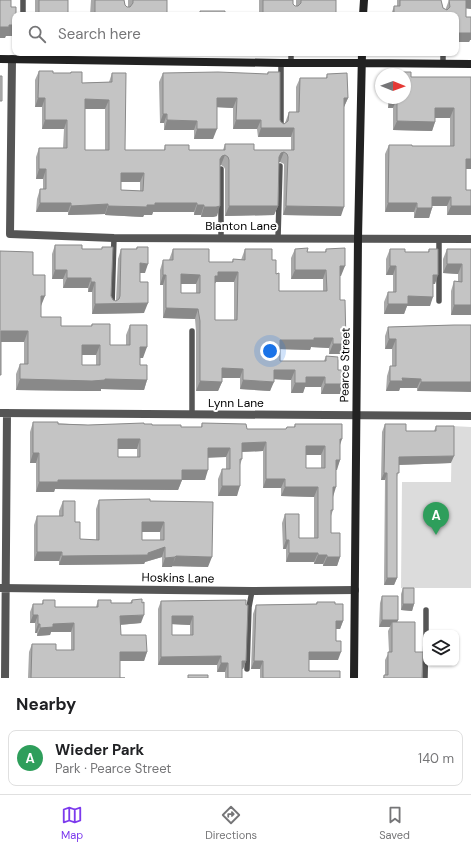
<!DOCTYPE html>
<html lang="en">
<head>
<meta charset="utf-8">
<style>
	:root { --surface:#fff; --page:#f6f6f6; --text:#202124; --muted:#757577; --line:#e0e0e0; --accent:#7c3aed }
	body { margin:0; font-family:"DM Sans",sans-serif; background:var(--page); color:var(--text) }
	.controls { position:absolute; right:12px; bottom:12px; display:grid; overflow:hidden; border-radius:8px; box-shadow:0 1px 3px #0004 }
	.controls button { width:36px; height:36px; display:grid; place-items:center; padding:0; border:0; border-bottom:1px solid var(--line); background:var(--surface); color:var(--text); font:20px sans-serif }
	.compass { position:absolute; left:375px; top:68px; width:36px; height:36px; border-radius:50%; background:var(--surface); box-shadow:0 1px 3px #0004; rotate:91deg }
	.you { position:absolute; left:270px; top:351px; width:14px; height:14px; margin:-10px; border:3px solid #fff; border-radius:50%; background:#1a73e8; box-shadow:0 0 0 6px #1a73e833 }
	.badge { display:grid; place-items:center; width:26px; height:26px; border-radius:50%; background:var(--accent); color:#fff; font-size:13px; font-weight:700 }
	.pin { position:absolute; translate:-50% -33px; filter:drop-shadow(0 1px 2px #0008) }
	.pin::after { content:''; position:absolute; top:21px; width:14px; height:12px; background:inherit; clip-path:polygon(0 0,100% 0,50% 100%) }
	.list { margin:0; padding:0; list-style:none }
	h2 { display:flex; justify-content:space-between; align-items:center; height:52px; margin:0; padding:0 16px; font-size:17px }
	h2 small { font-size:13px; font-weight:400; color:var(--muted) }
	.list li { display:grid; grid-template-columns:26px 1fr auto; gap:12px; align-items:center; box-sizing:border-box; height:56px; margin:0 8px 8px; padding:0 8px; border:1px solid var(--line); border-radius:8px }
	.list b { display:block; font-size:15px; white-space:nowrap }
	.list p { margin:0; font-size:13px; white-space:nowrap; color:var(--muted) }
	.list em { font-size:13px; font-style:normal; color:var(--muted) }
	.icon { flex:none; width:22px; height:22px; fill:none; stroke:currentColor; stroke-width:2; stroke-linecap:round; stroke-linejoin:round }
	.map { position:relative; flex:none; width:471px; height:678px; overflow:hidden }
	.search { position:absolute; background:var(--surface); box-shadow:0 1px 3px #0004; left:12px; right:12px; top:12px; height:44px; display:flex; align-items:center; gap:10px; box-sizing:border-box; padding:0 14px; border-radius:8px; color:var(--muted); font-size:15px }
	.sheet { height:116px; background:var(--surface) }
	nav { display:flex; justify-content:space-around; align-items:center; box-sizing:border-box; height:56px; border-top:1px solid var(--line); background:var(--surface); font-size:11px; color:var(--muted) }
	nav a { display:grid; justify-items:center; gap:2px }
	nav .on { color:var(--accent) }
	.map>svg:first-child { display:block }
</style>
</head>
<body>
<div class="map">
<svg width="471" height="678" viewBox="0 0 471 678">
	<rect width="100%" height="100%" fill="#fff"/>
	<path fill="#dcdcdc" d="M 452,426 L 471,427 L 471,588 L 401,588 L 402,482 L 451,482 Z"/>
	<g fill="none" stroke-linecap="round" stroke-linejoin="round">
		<path stroke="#555" stroke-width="5.5" d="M 23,15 L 23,0
			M 443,53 L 443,64
			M 281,63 L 281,129
			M 291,63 L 291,53
			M 221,238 L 221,169
			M 278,238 L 280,166
			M 439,301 L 439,238
			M 112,305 L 114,238
			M 192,331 L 192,414
			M 426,633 L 426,610
			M 247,669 L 249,607 L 252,591
			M 425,678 L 426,634"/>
		<path stroke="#555" stroke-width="8" d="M 12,59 L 10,234 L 114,238 L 471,239
			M 0,413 L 471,416
			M 0,588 L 252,591 L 355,590
			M 5,678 L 7,413"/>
		<path stroke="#222" stroke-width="8" d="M 363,15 L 364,0
			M 0,59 L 281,63 L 362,63 L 471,64
			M 354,678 L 358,238 L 362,53"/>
	</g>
	<path fill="#a9a9a9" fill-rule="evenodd" d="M 35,0 L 68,0 L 68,15 L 35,15 Z
		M 91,0 L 124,0 L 125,5 L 127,7 L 128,7 L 128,0 L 167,0 L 167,15 L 90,15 Z
		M 259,0 L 293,0 L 293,4 L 295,6 L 296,6 L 296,0 L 336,0 L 336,15 L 259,15 Z
		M 397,0 L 441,0 L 443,8 L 446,10 L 446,8 L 449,0 L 471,0 L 471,9 L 466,8 L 466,17 L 471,17 L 471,40 L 470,40 L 469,42 L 456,42 L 456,15 L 391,15 L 394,6 L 397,6 Z
		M 39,71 L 53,73 L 70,73 L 71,72 L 82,83 L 109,82 L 112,73 L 125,150 L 164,150 L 165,145 L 189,150 L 223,150 L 225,144 L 254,150 L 291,150 L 291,137 L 258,137 L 257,129 L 233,129 L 233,108 L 217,107 L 213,139 L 194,139 L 194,130 L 164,130 L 164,123 L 160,123 L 159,82 L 163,73 L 267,74 L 268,72 L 280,120 L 281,122 L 284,124 L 285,123 L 289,112 L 296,112 L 296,87 L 300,78 L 326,78 L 327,74 L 348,98 L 344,107 L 341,216 L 283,215 L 284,166 L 284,164 L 280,162 L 279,162 L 278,206 L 274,215 L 225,216 L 225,169 L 224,167 L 221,165 L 220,165 L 217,216 L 213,217 L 201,217 L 201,215 L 194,215 L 194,212 L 153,212 L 152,215 L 144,215 L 143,217 L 105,215 L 105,214 L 68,215 L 68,212 L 36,212 L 37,199 L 40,189 L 43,189 L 43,179 L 36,179 L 36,157 L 39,148 L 63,148 L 64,129 L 42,129 L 42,107 L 35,107 L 35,80 ZM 85,109 L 105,109 L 105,150 L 85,150 ZM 121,182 L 140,182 L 140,191 L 121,190 Z
		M 391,72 L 411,72 L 411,77 L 471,77 L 471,169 L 466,169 L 466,190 L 471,190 L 471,215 L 447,215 L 447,206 L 432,206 L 432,208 L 429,218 L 414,218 L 414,212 L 385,212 L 385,154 L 389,145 L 412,145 L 412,146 L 450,146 L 450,118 L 435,118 L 435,122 L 432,131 L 393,130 L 393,108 L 388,108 L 388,98 L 405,98 L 405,74 L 390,74 Z
		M 55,245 L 82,249 L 102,249 L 102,247 L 111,296 L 113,300 L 116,301 L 116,300 L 118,259 L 121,249 L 136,249 L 137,247 L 145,273 L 140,273 L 140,282 L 144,313 L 92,314 L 92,292 L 88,292 L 88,288 L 63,288 L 63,279 L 52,279 L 52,254 Z
		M 173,249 L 209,262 L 232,262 L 233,259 L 241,260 L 245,249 L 272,260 L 276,274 L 279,291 L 323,291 L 323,279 L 291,279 L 291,258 L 295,249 L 307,252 L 325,252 L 326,249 L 341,276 L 340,276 L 340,300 L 342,354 L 329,354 L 329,348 L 311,347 L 310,350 L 280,349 L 280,361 L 324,361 L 326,356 L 338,370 L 340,394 L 321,394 L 321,387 L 305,387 L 303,393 L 291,393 L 291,380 L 274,379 L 270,391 L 240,389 L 240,378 L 222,378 L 222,382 L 218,391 L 196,391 L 196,331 L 195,319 L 163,318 L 163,285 L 160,285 L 160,270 L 163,260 L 169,260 ZM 216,282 L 234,282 L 234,320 L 215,320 L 215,283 ZM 181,284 L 196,284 L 196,293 L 181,293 Z
		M 390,249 L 405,252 L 428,252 L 429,249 L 435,284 L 433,284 L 430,306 L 407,306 L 404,314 L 384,314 L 384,302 L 388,292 L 393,292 L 393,275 L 386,275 L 386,259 Z
		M 447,249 L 471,249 L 471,315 L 451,315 L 451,291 L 454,281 L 458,281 L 458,274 L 443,273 L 443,259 Z
		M 0,251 L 33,275 L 41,306 L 41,317 L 61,326 L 91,326 L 92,324 L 110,345 L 126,345 L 126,335 L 130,325 L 143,358 L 140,358 L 140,365 L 147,380 L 144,390 L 101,389 L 101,391 L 88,391 L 16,390 L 16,374 L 20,364 L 24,364 L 24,342 L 1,342 ZM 82,355 L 96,355 L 96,365 L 82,365 Z
		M 454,325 L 417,391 L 417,388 L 400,388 L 399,391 L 386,391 L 387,376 L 390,366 L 392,366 L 392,349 L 385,349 L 385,336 L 388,327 Z
		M 33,422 L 88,425 L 144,424 L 152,425 L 181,427 L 201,427 L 202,423 L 247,429 L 286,429 L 287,427 L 294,427 L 295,424 L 340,445 L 340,460 L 336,470 L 333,495 L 333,510 L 331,516 L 331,533 L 340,557 L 337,566 L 323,566 L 323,564 L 314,564 L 314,562 L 286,562 L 286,549 L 283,549 L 282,523 L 285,514 L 299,538 L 314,538 L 314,497 L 281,496 L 281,488 L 263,488 L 263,451 L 242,452 L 242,459 L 240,465 L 237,496 L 218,496 L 218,479 L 222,469 L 226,469 L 226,457 L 208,457 L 205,480 L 182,480 L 178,490 L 55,489 L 54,492 L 36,492 L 36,463 L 30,463 L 30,432 ZM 118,449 L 137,449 L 137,457 L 118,457 ZM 306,455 L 321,455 L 321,468 L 306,468 Z
		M 385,424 L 406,431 L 434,431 L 436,426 L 451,463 L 399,465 L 397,477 L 397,578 L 394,585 L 384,585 L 385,480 L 381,480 L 382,432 Z
		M 99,500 L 150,501 L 208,567 L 172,566 L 172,567 L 162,567 L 162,557 L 145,562 L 144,564 L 59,565 L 59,561 L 34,561 L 34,525 L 37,516 L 59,516 L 59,511 L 63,501 L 75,522 L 80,539 L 96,540 L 96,509 ZM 142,532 L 160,532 L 160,540 L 142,540 Z
		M 403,588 L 414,604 L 412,611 L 401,610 L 401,594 Z
		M 382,596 L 398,620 L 397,622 L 415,652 L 422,678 L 383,678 L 384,675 L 385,675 L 385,660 L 389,652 L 388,631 L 390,627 L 379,627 L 380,603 Z
		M 43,600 L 55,607 L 96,607 L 98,600 L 111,603 L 130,603 L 132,600 L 141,623 L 120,625 L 121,635 L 147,652 L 144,661 L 120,661 L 120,678 L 125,678 L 28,678 L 29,652 L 32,644 L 56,650 L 71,650 L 71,632 L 51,632 L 50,635 L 37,636 L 37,633 L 35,633 L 35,623 L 30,623 L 30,612 L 33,604 L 42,604 Z
		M 246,600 L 246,661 L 243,669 L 242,669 L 242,678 L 225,678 L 225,672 L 217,672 L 217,665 L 158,665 L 158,609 L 161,601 ZM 172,624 L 190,625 L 190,635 L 172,635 Z
		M 317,602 L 335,604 L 343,621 L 340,629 L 336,629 L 336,641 L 338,660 L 309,660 L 309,671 L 340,678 L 260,678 L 260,669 L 251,669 L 253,614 L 256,605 L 316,604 Z"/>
	<path fill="#898989" d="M 466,0 L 471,0 L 471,9 L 463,8 Z
		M 9,25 L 15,25 L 15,29 L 12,36 L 6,36 L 5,38 L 0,38 L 0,27 Z
		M 456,33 L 471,33 L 471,40 L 470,40 L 469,42 L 456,42 Z
		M 38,98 L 45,98 L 42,107 L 35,107 Z
		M 217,98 L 237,98 L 233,108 L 213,107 Z
		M 344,98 L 348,98 L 344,107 Z
		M 391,98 L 397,98 L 393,108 L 388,108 Z
		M 85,99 L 109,100 L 105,109 L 82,109 Z
		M 435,108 L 454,108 L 450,118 L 432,118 Z
		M 163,114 L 167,114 L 164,123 L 160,123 Z
		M 45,120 L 67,120 L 64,129 L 42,129 Z
		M 167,120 L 197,121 L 194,130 L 164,130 Z
		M 236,120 L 261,120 L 257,129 L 233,129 Z
		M 397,121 L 435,122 L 432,131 L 393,130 Z
		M 261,128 L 294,128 L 291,137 L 258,137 Z
		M 197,129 L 217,129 L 213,139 L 194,139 Z
		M 284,152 L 280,162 L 278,162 L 279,157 L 281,153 Z
		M 225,155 L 221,165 L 219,166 L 220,159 L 222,156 Z
		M 466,159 L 471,159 L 471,169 L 462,169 Z
		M 39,169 L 46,169 L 43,179 L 36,179 Z
		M 121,173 L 144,173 L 140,182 L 118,182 Z
		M 432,197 L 451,197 L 447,206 L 429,206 Z
		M 40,203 L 71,203 L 68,212 L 36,212 Z
		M 155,203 L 197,203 L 194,212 L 153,212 L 152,215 L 144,215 L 143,217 L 105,215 L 108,206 L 147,205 Z
		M 388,203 L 417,203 L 414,212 L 385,212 Z
		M 108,204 L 105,214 L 68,215 L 71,206 Z
		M 197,205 L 204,205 L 201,215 L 194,215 Z
		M 220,206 L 217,216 L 213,217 L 201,217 L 204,207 Z
		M 229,206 L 278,206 L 274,215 L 225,216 Z
		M 286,206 L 344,207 L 341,216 L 283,215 Z
		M 451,206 L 471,206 L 471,215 L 447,215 Z
		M 417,208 L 432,208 L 429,218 L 414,218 Z
		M 140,263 L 148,264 L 145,273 L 137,273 Z
		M 447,264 L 462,264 L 458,274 L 443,273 Z
		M 340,266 L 345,266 L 341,276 L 336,276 Z
		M 390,266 L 396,266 L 393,275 L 386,275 Z
		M 55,270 L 67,270 L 63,279 L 52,279 Z
		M 295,270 L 326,270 L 323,279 L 291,279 Z
		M 218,272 L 238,272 L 234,282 L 216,282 L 214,285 L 215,276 Z
		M 181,274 L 200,275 L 196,284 L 178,284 Z
		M 163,275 L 166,275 L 163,285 L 160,285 Z
		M 433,275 L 438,275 L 435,284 L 430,284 Z
		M 67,278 L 91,278 L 88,288 L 63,288 Z
		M 91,282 L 95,282 L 92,292 L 88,292 Z
		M 41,296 L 45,296 L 41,306 L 37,306 Z
		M 408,296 L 433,297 L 430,306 L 407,306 L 404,314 L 384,314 L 388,304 Z
		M 148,303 L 144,313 L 92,314 L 95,304 Z
		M 454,305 L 471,305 L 471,315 L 451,315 Z
		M 166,308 L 198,309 L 195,319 L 163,318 Z
		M 1,331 L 28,331 L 24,342 L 0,342 Z
		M 314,338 L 333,338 L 329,348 L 311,347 L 310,350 L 277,349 L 280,340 Z
		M 389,339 L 396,339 L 392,349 L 385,349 Z
		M 333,344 L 346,344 L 342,354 L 329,354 Z
		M 82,345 L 100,345 L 96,355 L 78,355 Z
		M 140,347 L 147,347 L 143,358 L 136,358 Z
		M 222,368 L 243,369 L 240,378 L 218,378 Z
		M 274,370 L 295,370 L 291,380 L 270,379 Z
		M 306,377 L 325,377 L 321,387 L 305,387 L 303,393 L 291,393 L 295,383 Z
		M 402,378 L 421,379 L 417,388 L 400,388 L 399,391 L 386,391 L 390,381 Z
		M 20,379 L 105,379 L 147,380 L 144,390 L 101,389 L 101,391 L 88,391 L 16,390 Z
		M 243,380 L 274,382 L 270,391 L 240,389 Z
		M 200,381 L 222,382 L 218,391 L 196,391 Z
		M 421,382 L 471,382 L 471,392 L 417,391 Z
		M 325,384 L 343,384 L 340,394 L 321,394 Z
		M 118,439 L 140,439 L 137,449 L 114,449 Z
		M 340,439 L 342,439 L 339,448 Z
		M 266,442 L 263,451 L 239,452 L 242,443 Z
		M 306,446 L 325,446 L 321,455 L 302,455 Z
		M 208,448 L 230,448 L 226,457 L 205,458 Z
		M 33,453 L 39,453 L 36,463 L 30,463 Z
		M 454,456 L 451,463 L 396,465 L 399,457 Z
		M 336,460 L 340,460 L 337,470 L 333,470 Z
		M 182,470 L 208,470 L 205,480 L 178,480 Z
		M 384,473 L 387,473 L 385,480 L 381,480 Z
		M 266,479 L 285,479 L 281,488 L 263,488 Z
		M 58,480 L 182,480 L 178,490 L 55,489 L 54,492 L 36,492 L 39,482 Z
		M 222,486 L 240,486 L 237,496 L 218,496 Z
		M 285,487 L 318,487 L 314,497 L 281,496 Z
		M 333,487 L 336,487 L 333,497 Z
		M 142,522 L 164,522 L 160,532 L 138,532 Z
		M 286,540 L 289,540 L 286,549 L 283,549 Z
		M 165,547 L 162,557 L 145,562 L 144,564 L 59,565 L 62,556 L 148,553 Z
		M 37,552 L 62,552 L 59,561 L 34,561 Z
		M 289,553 L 318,553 L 314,562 L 286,562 Z
		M 318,555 L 327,555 L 323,564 L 314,564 Z
		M 176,556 L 212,557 L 208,567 L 172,566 Z
		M 175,557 L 172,567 L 162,567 L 165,558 Z
		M 327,557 L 340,557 L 337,566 L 323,566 Z
		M 387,578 L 397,578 L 394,585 L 384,585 Z
		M 403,604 L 414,604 L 412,611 L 401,610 Z
		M 33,615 L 38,615 L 35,623 L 30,623 Z
		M 144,615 L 141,623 L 117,625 L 120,616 Z
		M 172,616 L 193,616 L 190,625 L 169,624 Z
		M 382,620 L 398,620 L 395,627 L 392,622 L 390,627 L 379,627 Z
		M 336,621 L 343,621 L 340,629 L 333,629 Z
		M 74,623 L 71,632 L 51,632 L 50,635 L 37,636 L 40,628 L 53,624 Z
		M 38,624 L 40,624 L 37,633 L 35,633 Z
		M 120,652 L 147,652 L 144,661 L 117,661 Z
		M 309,652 L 341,652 L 338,660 L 306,660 Z
		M 221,656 L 217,665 L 158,665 L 161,657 Z
		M 242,661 L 246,661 L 243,669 L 239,669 Z
		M 254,661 L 263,661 L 260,669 L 251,669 Z
		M 221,663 L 228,663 L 225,672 L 217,672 Z"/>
	<path fill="#c4c4c4" stroke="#898989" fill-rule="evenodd" d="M 0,0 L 11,0 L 11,7 L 16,7 L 16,15 L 15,15 L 15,25 L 9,25 L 9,27 L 0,27 Z
		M 39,0 L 68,0 L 68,15 L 39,15 Z
		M 95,0 L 124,0 L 125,5 L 127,7 L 130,7 L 133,3 L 133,0 L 167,0 L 167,15 L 95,15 Z
		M 263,0 L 293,0 L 293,4 L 295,6 L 298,6 L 301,3 L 301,0 L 336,0 L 336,15 L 263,15 Z
		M 400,0 L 441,0 L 443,8 L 447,10 L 450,7 L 449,0 L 466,0 L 466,17 L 471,17 L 471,33 L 456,33 L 456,15 L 394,15 L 394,6 L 400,6 Z
		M 200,11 L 225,11 L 225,15 L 200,15 Z
		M 39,71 L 53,71 L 53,73 L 71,73 L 71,72 L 82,72 L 82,83 L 112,82 L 112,73 L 126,73 L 125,150 L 165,150 L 165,145 L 189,145 L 189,150 L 225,150 L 225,144 L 254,144 L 254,150 L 294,150 L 294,128 L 261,128 L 261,120 L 236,120 L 237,98 L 217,98 L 217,129 L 197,129 L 197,121 L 167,120 L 167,114 L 163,114 L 163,73 L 218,72 L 268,74 L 268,72 L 280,72 L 280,120 L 281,122 L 284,124 L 288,121 L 289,112 L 299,112 L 300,78 L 327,78 L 327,74 L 347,73 L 348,98 L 344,98 L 344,207 L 286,206 L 288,157 L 287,154 L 284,152 L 281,153 L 279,157 L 278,206 L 229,206 L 229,160 L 228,157 L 225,155 L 222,156 L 220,159 L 220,206 L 216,207 L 204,207 L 204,205 L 197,205 L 197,203 L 155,203 L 155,205 L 147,205 L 147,207 L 108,206 L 108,204 L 71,206 L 71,203 L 40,203 L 40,189 L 46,189 L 46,169 L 39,169 L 39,148 L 67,148 L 67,120 L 45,120 L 45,98 L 38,98 ZM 85,99 L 109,100 L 109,150 L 85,150 ZM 121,173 L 144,173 L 143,191 L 121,190 Z
		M 391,72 L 411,72 L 411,77 L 471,77 L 471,159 L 466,159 L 466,190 L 471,190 L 471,206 L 451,206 L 451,197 L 432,197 L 432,208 L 417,208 L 417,203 L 388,203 L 389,145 L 412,145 L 412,146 L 454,146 L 454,108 L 435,108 L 435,122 L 397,121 L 397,98 L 391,98 L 405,98 L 405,74 L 391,74 Z
		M 0,76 L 2,76 L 2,101 L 0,101 Z
		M 55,245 L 82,245 L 82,249 L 102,249 L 102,247 L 113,247 L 111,296 L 113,300 L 116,301 L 119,299 L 120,296 L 121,249 L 137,249 L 137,247 L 148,247 L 148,264 L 140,263 L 140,282 L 148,282 L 148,303 L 95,304 L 95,282 L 91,282 L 91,278 L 67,278 L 67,270 L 55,270 Z
		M 308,248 L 307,252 L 326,252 L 326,249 L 345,248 L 345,266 L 340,266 L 340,300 L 345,300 L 346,344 L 333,344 L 333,338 L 314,338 L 314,340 L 280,340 L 280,361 L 326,361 L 326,356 L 338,357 L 338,370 L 344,370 L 343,384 L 325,384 L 325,377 L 306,377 L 306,383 L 295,383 L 295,370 L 274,370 L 274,382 L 243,380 L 243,369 L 222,368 L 222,382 L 200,381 L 200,321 L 198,309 L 166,308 L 166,275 L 163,275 L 163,260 L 173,260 L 173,249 L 209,249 L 209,262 L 233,262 L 233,259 L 245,260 L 245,249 L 272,249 L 272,260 L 276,260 L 276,274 L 279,273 L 279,291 L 327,291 L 326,270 L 295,270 L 295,249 ZM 218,272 L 238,272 L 237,320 L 215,320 L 215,276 L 218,276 ZM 181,274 L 200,275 L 200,293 L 181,293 Z
		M 390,249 L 405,249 L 405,252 L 429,252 L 429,249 L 438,249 L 438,275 L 433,275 L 433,297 L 408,296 L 408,304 L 388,304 L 388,292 L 396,292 L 396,266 L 390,266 Z
		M 447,249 L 471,249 L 471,305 L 454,305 L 454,281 L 462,282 L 462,264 L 447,264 Z
		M 0,251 L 33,252 L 33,275 L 45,275 L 45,296 L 41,296 L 41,317 L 61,317 L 61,326 L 92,326 L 92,324 L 110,324 L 110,345 L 130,345 L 130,325 L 147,325 L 147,347 L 140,347 L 140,365 L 147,365 L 147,380 L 105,379 L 105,380 L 92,381 L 20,379 L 20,364 L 28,364 L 28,331 L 1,331 L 1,375 L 0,375 ZM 82,345 L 100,345 L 100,365 L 82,365 Z
		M 454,325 L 471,325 L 471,382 L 421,382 L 421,379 L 402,378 L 403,381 L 390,381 L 390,366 L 396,366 L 396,339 L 389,339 L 388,327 Z
		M 33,422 L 58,422 L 58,424 L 88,425 L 144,423 L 144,424 L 152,424 L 152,425 L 181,425 L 181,427 L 202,427 L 202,423 L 246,424 L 247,429 L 286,429 L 287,427 L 295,427 L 295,424 L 342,424 L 342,439 L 340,439 L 340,460 L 336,460 L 336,487 L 333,487 L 333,510 L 331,510 L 331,533 L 340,533 L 340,557 L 327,557 L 327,555 L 318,555 L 318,553 L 289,553 L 289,540 L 286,540 L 285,514 L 299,514 L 299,538 L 318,538 L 318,487 L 285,487 L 285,479 L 266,479 L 266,442 L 242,443 L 242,459 L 240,459 L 240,486 L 222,486 L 222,469 L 230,469 L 230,448 L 208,448 L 208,470 L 182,470 L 182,480 L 58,480 L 58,482 L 39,482 L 39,453 L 33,453 ZM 118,439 L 140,439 L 140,457 L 118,457 ZM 306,446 L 325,446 L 325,468 L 306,468 Z
		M 385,424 L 406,424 L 406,431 L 436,431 L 436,426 L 454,426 L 454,456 L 399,457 L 399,473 L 397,473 L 397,578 L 387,578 L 387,473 L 384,473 Z
		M 150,499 L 150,501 L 213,502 L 212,557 L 176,556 L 175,557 L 165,558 L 165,547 L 148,553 L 148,555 L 62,556 L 62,552 L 37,552 L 37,516 L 63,516 L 63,501 L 75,501 L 75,522 L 80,522 L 80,539 L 99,540 L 99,500 ZM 142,522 L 164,522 L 164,540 L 142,540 Z
		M 403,588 L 414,588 L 414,604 L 403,604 Z
		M 382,596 L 398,596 L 398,620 L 382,620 Z
		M 142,599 L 142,603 L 144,602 L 144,615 L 120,616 L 121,635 L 146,635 L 147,652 L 120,652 L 120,678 L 125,678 L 31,678 L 32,644 L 56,644 L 56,650 L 74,650 L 74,623 L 53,624 L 53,627 L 40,628 L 40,624 L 38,624 L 38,615 L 33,615 L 33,604 L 43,604 L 43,600 L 55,600 L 55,607 L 98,607 L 98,600 L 111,600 L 111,603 L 132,603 L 132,600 Z
		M 246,600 L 246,605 L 248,605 L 246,661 L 242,661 L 242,678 L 228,678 L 228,663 L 221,663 L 221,656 L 161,657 L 161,601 ZM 172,616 L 193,616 L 193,635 L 172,635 Z
		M 317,602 L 335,602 L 335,604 L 343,604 L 343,621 L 336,621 L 336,641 L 341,641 L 341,652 L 309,652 L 309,671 L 340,671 L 340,678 L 263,678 L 263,661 L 254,661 L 256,605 L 317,604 Z
		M 392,622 L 415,622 L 415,652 L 423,652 L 422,678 L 384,678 L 384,675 L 388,675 L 388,652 L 392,652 Z
		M 188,675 L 208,675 L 208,678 L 188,678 Z"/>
	<g text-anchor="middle" stroke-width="4" stroke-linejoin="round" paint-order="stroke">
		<g font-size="12" fill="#000" stroke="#fff">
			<text x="241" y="230">Blanton Lane</text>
			<text transform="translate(345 365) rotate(-89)" y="4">Pearce Street</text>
			<text x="236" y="407">Lynn Lane</text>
			<text transform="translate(178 578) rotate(1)" y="4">Hoskins Lane</text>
		</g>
	</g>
</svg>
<div class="controls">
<button><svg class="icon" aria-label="layers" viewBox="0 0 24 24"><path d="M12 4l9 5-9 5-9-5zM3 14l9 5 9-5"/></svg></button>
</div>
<svg class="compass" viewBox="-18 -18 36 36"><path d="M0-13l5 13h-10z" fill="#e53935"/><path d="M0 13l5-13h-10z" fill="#757577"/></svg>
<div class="you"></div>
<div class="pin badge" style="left:436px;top:535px;background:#2e9e5b">A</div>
<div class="search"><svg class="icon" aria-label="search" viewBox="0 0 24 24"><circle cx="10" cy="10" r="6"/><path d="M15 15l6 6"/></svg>Search here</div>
</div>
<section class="sheet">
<h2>Nearby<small></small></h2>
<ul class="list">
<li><span class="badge" style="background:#2e9e5b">A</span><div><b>Wieder Park</b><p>Park · Pearce Street</p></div><em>140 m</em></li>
</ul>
</section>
<nav>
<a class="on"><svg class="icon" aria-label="map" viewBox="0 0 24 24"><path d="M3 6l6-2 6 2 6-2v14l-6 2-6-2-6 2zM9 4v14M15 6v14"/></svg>Map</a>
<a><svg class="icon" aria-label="directions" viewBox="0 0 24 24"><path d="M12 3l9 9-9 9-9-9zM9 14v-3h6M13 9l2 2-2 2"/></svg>Directions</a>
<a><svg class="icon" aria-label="saved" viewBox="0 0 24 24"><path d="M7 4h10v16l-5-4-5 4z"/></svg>Saved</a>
</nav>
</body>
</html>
